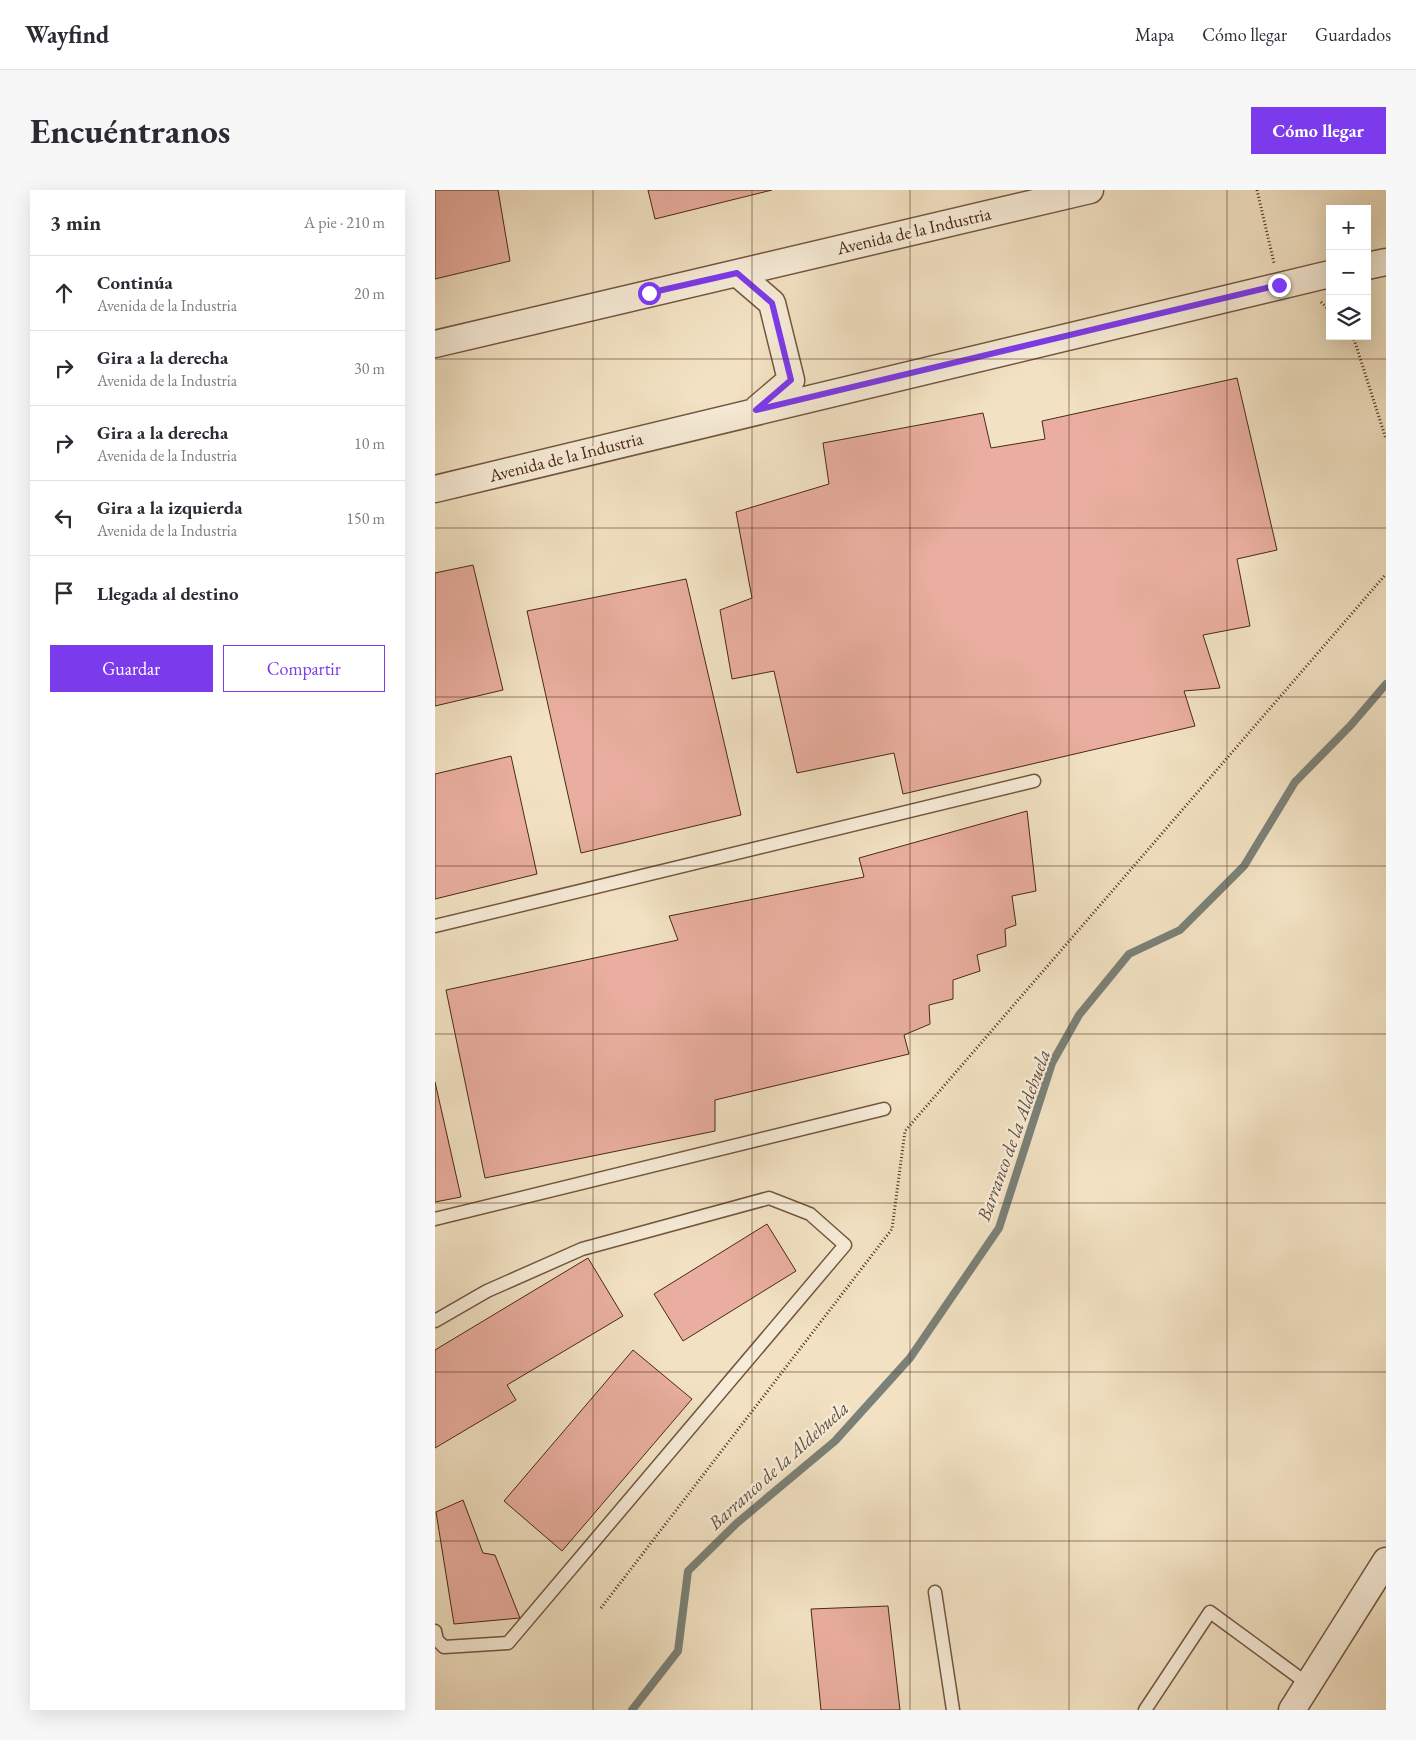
<!DOCTYPE html>
<html lang="es">
<head>
<meta charset="utf-8">
<style>
	:root { --surface:#fff; --page:#f7f7f7; --text:#2b2b33; --muted:#7c7c81; --line:#e1e1e2; --accent:#7c3aed }
	body { margin:0; font-family:"EB Garamond",serif; background:var(--page); color:var(--text) }
	.controls { position:absolute; right:15px; top:15px; display:grid; overflow:hidden; border-radius:0px; box-shadow:0 5px 20px #0002 }
	.controls button { width:45px; height:45px; display:grid; place-items:center; padding:0; border:0; border-bottom:1px solid var(--line); background:var(--surface); color:var(--text); font:25px sans-serif }
	.stop { position:absolute; width:15px; height:15px; margin:-11px; border:4px solid #7c3aed; border-radius:50%; background:#fff }
	.stop.end { background:#7c3aed; border-color:#fff; box-shadow:0 1px 5px #0008 }
	.list { margin:0; padding:0; list-style:none }
	h2 { display:flex; justify-content:space-between; align-items:center; height:65px; margin:0; padding:0 20px; font-size:21px }
	h2 small { font-size:16px; font-weight:400; color:var(--muted) }
	.list li { display:grid; grid-template-columns:32px 1fr auto; gap:15px; align-items:center; box-sizing:border-box; height:75px; padding:0 20px; border-top:1px solid var(--line) }
	.list b { display:block; font-size:19px; white-space:nowrap }
	.list p { margin:0; font-size:16px; white-space:nowrap; color:var(--muted) }
	.list em { font-size:16px; font-style:normal; color:var(--muted) }
	.actions { display:flex; gap:10px; padding:15px 20px }
	.actions a { flex:1; padding:11px 0; border:1px solid var(--accent); border-radius:0px; text-align:center; font-size:18px; color:var(--accent) }
	.actions .main { background:var(--accent); color:#fff }
	.icon { flex:none; width:28px; height:28px; fill:none; stroke:currentColor; stroke-width:2; stroke-linecap:round; stroke-linejoin:round }
	.map { position:relative; flex:none; width:951px; height:1520px; overflow:hidden; border-radius:0px }
	header { display:flex; align-items:center; gap:30px; box-sizing:border-box; height:70px; padding:0 25px; background:var(--surface); border-bottom:1px solid var(--line) }
	header strong { font-size:24px }
	nav { display:flex; gap:28px; margin-inline-start:auto; font-size:18px }
	.intro { display:flex; align-items:center; justify-content:space-between; box-sizing:border-box; height:120px; padding:0 30px }
	h1 { margin:0; font-size:35px }
	.button { padding:12px 22px; border-radius:0px; background:var(--accent); color:#fff; font-size:18px; font-weight:700 }
	main { display:flex; gap:30px; padding:0 30px }
	aside { flex:1; background:var(--surface); border-radius:0px; box-shadow:0 5px 20px #0002 }
	.map>svg:first-child { display:block }
</style>
</head>
<body>
<header>
<strong>Wayfind</strong>
<nav><a>Mapa</a><a>Cómo llegar</a><a>Guardados</a></nav>
</header>
<div class="intro"><h1>Encuéntranos</h1><a class="button">Cómo llegar</a></div>
<main>
<aside>
<h2>3 min<small>A pie · 210 m</small></h2>
<ul class="list">
<li><svg class="icon" aria-label="ahead" viewBox="0 0 24 24"><path d="M12 20V5M6 11l6-6 6 6"/></svg><div><b>Continúa</b><p>Avenida de la Industria</p></div><em>20 m</em></li>
<li><svg class="icon" aria-label="right" viewBox="0 0 24 24"><path d="M7 20v-9h11M14 6l5 5-5 5"/></svg><div><b>Gira a la derecha</b><p>Avenida de la Industria</p></div><em>30 m</em></li>
<li><svg class="icon" aria-label="right" viewBox="0 0 24 24"><path d="M7 20v-9h11M14 6l5 5-5 5"/></svg><div><b>Gira a la derecha</b><p>Avenida de la Industria</p></div><em>10 m</em></li>
<li><svg class="icon" aria-label="left" viewBox="0 0 24 24"><path d="M17 20v-9H6M10 6l-5 5 5 5"/></svg><div><b>Gira a la izquierda</b><p>Avenida de la Industria</p></div><em>150 m</em></li>
<li><svg class="icon" aria-label="arrive" viewBox="0 0 24 24"><path d="M6 21V4h12l-3 4 3 4H6"/></svg><div><b>Llegada al destino</b></div></li>
</ul>
<div class="actions"><a class="main">Guardar</a><a>Compartir</a></div>
</aside>
<div class="map">
<svg width="951" height="1520" viewBox="0 0 951 1520">
	<rect width="100%" height="100%" fill="#f2e2c3"/>
	<filter id="stains"><feTurbulence type="fractalNoise" baseFrequency=".004" numOctaves="4"/><feColorMatrix values="0 0 0 0 .2 0 0 0 0 .09 0 0 0 0 .02 0 0 0 .5 -.17"/></filter>
	<radialGradient id="worn" r=".72"><stop offset=".6" stop-color="#630" stop-opacity="0"/><stop offset="1" stop-color="#630" stop-opacity=".3"/></radialGradient>
	<g fill="none" stroke-linecap="round" stroke-linejoin="round">
		<path stroke="#7b8178" stroke-width="8" d="M 197,1520 L 243,1461 L 253,1381 L 302,1333 L 400,1251 L 475,1168 L 564,1038 L 617,873 L 644,825 L 694,764 L 745,740 L 809,676 L 860,592 L 916,535 L 951,494"/>
	</g>
	<path fill="#e9ae9f" stroke="#4a2816" d="M 0,0 L 63,0 L 75,71 L 0,89 Z
		M 213,0 L 337,0 L 220,29 Z
		M 802,188 L 842,360 L 802,369 L 815,436 L 768,445 L 785,498 L 749,501 L 760,536 L 468,604 L 459,563 L 362,583 L 339,481 L 297,489 L 285,420 L 317,408 L 301,322 L 394,294 L 388,253 L 548,223 L 556,258 L 610,249 L 607,231 Z
		M 38,375 L 68,500 L 0,516 L 0,383 Z
		M 251,389 L 306,625 L 146,663 L 92,421 Z
		M 76,566 L 102,684 L 0,709 L 0,584 Z
		M 592,621 L 601,701 L 577,706 L 581,735 L 570,739 L 571,756 L 542,765 L 545,781 L 518,790 L 518,809 L 494,815 L 495,834 L 469,845 L 474,864 L 280,910 L 280,941 L 50,988 L 11,800 L 243,750 L 234,726 L 429,687 L 424,668 Z
		M 0,892 L 26,1007 L 0,1012 Z
		M 332,1034 L 361,1081 L 248,1151 L 219,1104 Z
		M 153,1068 L 188,1126 L 72,1195 L 81,1210 L 0,1258 L 0,1160 Z
		M 198,1160 L 257,1209 L 127,1361 L 69,1311 Z
		M 28,1310 L 48,1363 L 60,1365 L 85,1428 L 19,1434 L 1,1322 Z
		M 453,1416 L 465,1520 L 386,1520 L 376,1419 Z"/>
	<g fill="none" stroke-linecap="round" stroke-linejoin="round">
		<defs>
			<path id="service" d="M 0,736 L 599,591
				M 0,1029 L 449,919
				M 0,1131 L 52,1101 L 147,1059 L 334,1008 L 375,1024 L 410,1055 L 73,1453 L 9,1457 L 2,1450 L 0,1441
				M 500,1402 L 518,1520
				M 710,1520 L 775,1422 L 873,1494"/>
			<path id="minor" d="M 932,76 L 951,72
				M 302,83 L 337,113 L 356,190 L 323,218
				M 0,154 L 655,0
				M 0,299 L 895,84
				M 857,1520 L 951,1371"/>
		</defs>
		<use href="#service" stroke="#745641" stroke-width="15"/>
		<use href="#minor" stroke="#745641" stroke-width="29"/>
		<path stroke="#4a2816" stroke-width="3" stroke-dasharray="1 2.5" stroke-linecap="butt" d="M 822,0 L 839,73
			M 886,112 L 895,121
			M 918,146 L 951,249
			M 166,1418 L 457,1039 L 470,941 L 951,384"/>
		<use href="#service" stroke="#f7ecd8" stroke-width="12"/>
		<use href="#minor" stroke="#f7ecd8" stroke-width="26"/>
	</g>
	<g fill="none" stroke-linecap="round" stroke-linejoin="round">
		<path stroke="#7c3aed" stroke-width="6" d="M 214,103 L 302,83 L 337,113 L 356,190 L 321,220 L 844,95"/>
	</g>
	<path fill="none" stroke="#4a2816" stroke-width="1" stroke-opacity="0.55" d="M 158,0 L 158,1520M 317,0 L 317,1520M 475,0 L 475,1520M 634,0 L 634,1520M 792,0 L 792,1520M 0,169 L 951,169M 0,338 L 951,338M 0,507 L 951,507M 0,676 L 951,676M 0,844 L 951,844M 0,1013 L 951,1013M 0,1182 L 951,1182M 0,1351 L 951,1351"/>
	<g text-anchor="middle" stroke-width="5" stroke-linejoin="round" paint-order="stroke">
		<g font-size="18" fill="#4a2816" stroke="#f7ecd8">
			<text transform="translate(479 41) rotate(-13)" y="6">Avenida de la Industria</text>
			<text transform="translate(131 267) rotate(-14)" y="6">Avenida de la Industria</text>
		</g>
		<g font-size="19" font-style="italic" fill="#5e4d3f" stroke="#f7ecd8">
			<text transform="translate(578 945) rotate(-70)" y="7">Barranco de la Aldehuela</text>
			<text transform="translate(343 1275) rotate(-42)" y="7">Barranco de la Aldehuela</text>
		</g>
	</g>
	<rect width="100%" height="100%" filter="url(#stains)"/>
	<rect width="100%" height="100%" fill="url(#worn)"/>
</svg>
<div class="controls">
<button>+</button>
<button>−</button>
<button><svg class="icon" aria-label="layers" viewBox="0 0 24 24"><path d="M12 4l9 5-9 5-9-5zM3 14l9 5 9-5"/></svg></button>
</div>
<div class="stop" style="left:214px;top:103px"></div>
<div class="stop end" style="left:844px;top:95px"></div>
</div>
</main>
</body>
</html>
